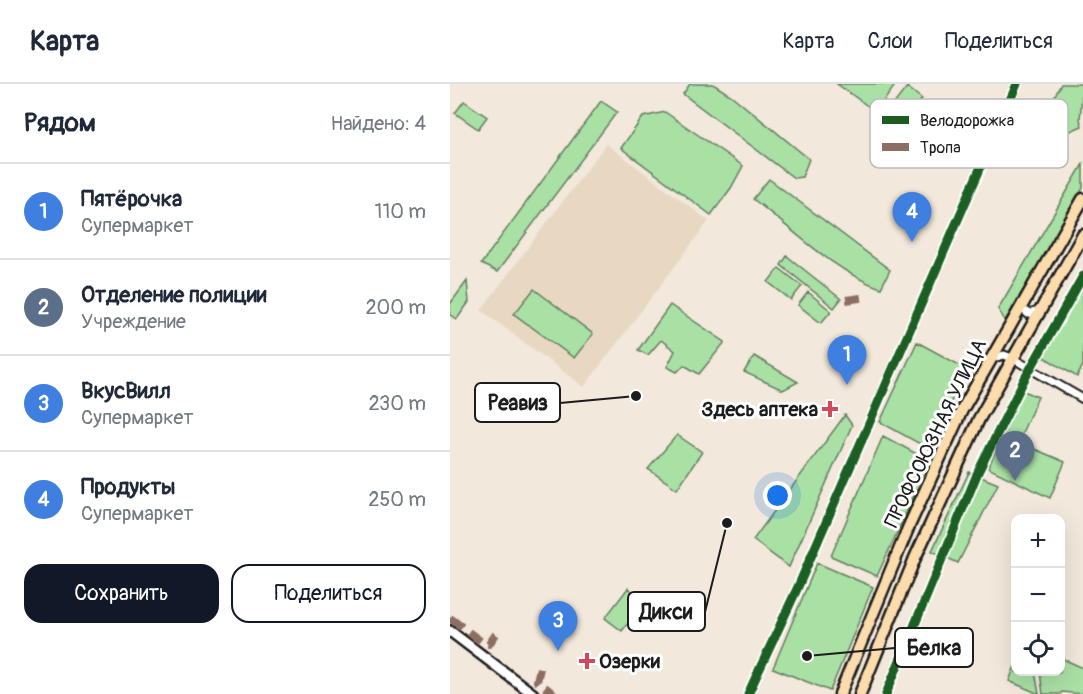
<!DOCTYPE html>
<html lang="ru">
<head>
<meta charset="utf-8">
<style>
	:root { --surface:#fff; --page:#f6f6f7; --text:#1f2937; --muted:#747a83; --line:#e0e1e3; --accent:#111827 }
	body { margin:0; font-family:Pangolin,sans-serif; background:var(--page); color:var(--text) }
	.controls { position:absolute; right:18px; bottom:18px; display:grid; overflow:hidden; border-radius:12px; box-shadow:0 6px 24px #0002 }
	.controls button { width:54px; height:54px; display:grid; place-items:center; padding:0; border:0; border-bottom:2px solid var(--line); background:var(--surface); color:var(--text); font:30px sans-serif }
	.you { position:absolute; left:328px; top:412px; width:21px; height:21px; margin:-15px; border:4px solid #fff; border-radius:50%; background:#1a73e8; box-shadow:0 0 0 9px #1a73e833 }
	.badge { display:grid; place-items:center; width:39px; height:39px; border-radius:50%; background:var(--accent); color:#fff; font-size:20px; font-weight:700 }
	.pin { position:absolute; translate:-50% -50px; filter:drop-shadow(0 2px 3px #0008) }
	.pin::after { content:''; position:absolute; top:32px; width:21px; height:18px; background:inherit; clip-path:polygon(0 0,100% 0,50% 100%) }
	.list { margin:0; padding:0; list-style:none }
	h2 { display:flex; justify-content:space-between; align-items:center; height:78px; margin:0; padding:0 24px; font-size:26px }
	h2 small { font-size:20px; font-weight:400; color:var(--muted) }
	.list li { display:grid; grid-template-columns:39px 1fr auto; gap:18px; align-items:center; box-sizing:border-box; height:96px; padding:0 24px; border-top:2px solid var(--line) }
	.list b { display:block; font-size:22px; white-space:nowrap }
	.list p { margin:0; font-size:20px; white-space:nowrap; color:var(--muted) }
	.list em { font-size:20px; font-style:normal; color:var(--muted) }
	.actions { display:flex; gap:12px; padding:18px 24px }
	.actions a { flex:1; padding:14px 0; border:2px solid var(--accent); border-radius:18px; text-align:center; font-size:21px; color:var(--accent) }
	.actions .main { background:var(--accent); color:#fff }
	.icon { flex:none; width:33px; height:33px; fill:none; stroke:currentColor; stroke-width:2; stroke-linecap:round; stroke-linejoin:round }
	.map { position:relative; flex:none; width:633px; height:610px; overflow:hidden }
	header { display:flex; align-items:center; gap:36px; box-sizing:border-box; height:84px; padding:0 30px; background:var(--surface); border-bottom:2px solid var(--line) }
	header strong { font-size:28px }
	nav { display:flex; gap:33px; margin-inline-start:auto; font-size:21px }
	main { display:flex }
	aside { flex:1; background:var(--surface) }
	.map>svg:first-child { display:block }
</style>
</head>
<body>
<header>
<strong>Карта</strong>
<nav><a>Карта</a><a>Слои</a><a>Поделиться</a></nav>
</header>
<main>
<aside>
<h2>Рядом<small>Найдено: 4</small></h2>
<ul class="list">
<li><span class="badge" style="background:#3f7fe0">1</span><div><b>Пятёрочка</b><p>Супермаркет</p></div><em>110 m</em></li>
<li><span class="badge" style="background:#5c6f8a">2</span><div><b>Отделение полиции</b><p>Учреждение</p></div><em>200 m</em></li>
<li><span class="badge" style="background:#3f7fe0">3</span><div><b>ВкусВилл</b><p>Супермаркет</p></div><em>230 m</em></li>
<li><span class="badge" style="background:#3f7fe0">4</span><div><b>Продукты</b><p>Супермаркет</p></div><em>250 m</em></li>
</ul>
<div class="actions"><a class="main">Сохранить</a><a>Поделиться</a></div>
</aside>
<div class="map">
<svg width="633" height="610" viewBox="0 0 633 610">
	<rect width="100%" height="100%" fill="#f2e8db"/>
	<filter id="ink" filterUnits="userSpaceOnUse"><feTurbulence type="fractalNoise" baseFrequency=".0167" numOctaves="2"/><feDisplacementMap in="SourceGraphic" scale="12" xChannelSelector="R" yChannelSelector="G"/><feConvolveMatrix kernelMatrix="1 2 1 2 8 2 1 2 1" color-interpolation-filters="sRGB"/></filter>
	<g filter="url(#ink)">
		<path fill="#e8d8c2" d="M 156,60 L 259,137 L 134,303 L 31,226 Z"/>
		<path fill="#a9e0a4" stroke="#627e60" stroke-width="1.5" d="M 240,0 L 263,0 L 282,12 L 359,75 L 352,93 L 344,94 L 233,10 Z
			M 387,0 L 446,0 L 426,28 Z
			M 611,0 L 633,0 L 630,35 L 632,42 L 604,54 L 587,45 Z
			M 457,3 L 472,15 L 455,36 L 440,25 Z
			M 14,17 L 37,33 L 28,45 L 5,29 Z
			M 151,17 L 167,28 L 47,188 L 31,180 Z
			M 215,28 L 293,82 L 281,104 L 261,131 L 171,64 L 193,33 Z
			M 633,80 L 633,104 L 555,237 L 548,225 Z
			M 319,95 L 440,186 L 431,204 C 386,189 341,144 303,115 Z
			M 337,172 L 391,215 L 384,224 L 331,181 Z
			M 329,184 L 352,202 L 341,216 L 318,198 Z
			M 17,197 L 19,218 L 7,235 L 0,230 L 0,220 Z
			M 633,198 L 633,281 L 627,293 L 592,272 Z
			M 84,205 L 143,250 L 124,274 L 64,230 Z
			M 358,208 L 381,227 L 371,239 L 348,221 Z
			M 220,221 L 275,258 L 249,290 L 234,281 L 227,288 L 217,283 L 225,267 L 211,256 L 198,271 L 188,266 Z
			M 467,258 L 515,284 L 481,366 L 430,338 Z
			M 304,272 L 348,298 L 333,306 L 294,288 Z
			M 574,307 L 588,313 L 568,358 L 615,378 L 600,414 L 538,384 Z
			M 395,331 L 402,341 L 339,483 L 303,456 Z
			M 227,351 L 252,368 L 227,405 L 198,385 Z
			M 433,352 L 480,377 L 427,492 L 381,472 Z
			M 519,388 L 548,400 L 508,479 L 482,467 Z
			M 367,479 L 423,503 L 380,607 L 323,584 Z
			M 178,504 L 195,517 L 172,547 L 155,534 Z
			M 611,574 L 633,584 L 633,610 L 612,608 L 610,610 L 593,610 L 590,588 L 610,588 Z
			M 565,582 L 566,588 L 585,588 L 589,610 L 559,597 Z"/>
		<g fill="none" stroke-linecap="round" stroke-linejoin="round">
			<defs>
				<path id="street" d="M 572,219 L 573,225 L 578,230 L 589,227
					M 541,275 L 554,271 L 562,274 L 633,315
					M 298,610 L 347,505 L 567,0"/>
				<path id="secondary" d="M 0,547 L 83,610"/>
				<path id="primary" d="M 390,610 L 459,442 L 512,326 L 633,115
					M 410,610 L 465,474 L 529,335 L 633,151"/>
			</defs>
			<use href="#street" stroke="#1c1c1c" stroke-width="11"/>
			<use href="#secondary" stroke="#1c1c1c" stroke-width="14"/>
			<use href="#primary" stroke="#1c1c1c" stroke-width="15"/>
			<use href="#street" stroke="#fff" stroke-width="7"/>
			<use href="#secondary" stroke="#fff" stroke-width="9"/>
			<use href="#primary" stroke="#fcdcac" stroke-width="10"/>
			<path stroke="#8d6e63" stroke-width="8" stroke-dasharray="15 8" stroke-linecap="butt" d="M 396,216 L 417,213
				M 0,534 L 33,559 L 39,560 L 46,550
				M 90,584 L 87,597 L 104,610"/>
			<defs>
				<path id="cycleway" d="M 298,610 L 347,505 L 567,0
					M 436,610 L 528,388 L 574,296 L 633,192"/>
			</defs>
			<use href="#cycleway" stroke="#fff" stroke-width="13"/>
			<use href="#cycleway" stroke="#1b5e20" stroke-width="9"/>
		</g>
	</g>
	<g fill="#d1495b" stroke="#fff" stroke-width="2">
		<path d="M377 316h6v6h6v6h-6v6h-6v-6h-6v-6h6z"/>
		<path d="M134 568h6v6h6v6h-6v6h-6v-6h-6v-6h6z"/>
	</g>
	<g text-anchor="middle" stroke-width="6" stroke-linejoin="round" paint-order="stroke">
		<g font-size="20" font-weight="bold" fill="#1c1c1c" stroke="#fff" text-anchor="end">
			<text x="368" y="332">Здесь аптека</text>
			<text x="149" y="584" text-anchor="start">Озерки</text>
		</g>
		<g font-size="20" fill="#1c1c1c" stroke="#fff">
			<text transform="translate(485 349) rotate(-64)" y="7">ПРОФСОЮЗНАЯ УЛИЦА</text>
		</g>
	</g>
	<rect x="420" y="15" width="198" height="69" rx="9" fill="#fff" stroke="#bbb" stroke-width="1.5"/>
	<rect x="432" y="32" width="27" height="8" fill="#1b5e20"/>
	<rect x="432" y="59" width="27" height="8" fill="#8d6e63"/>
	<g font-size="16" fill="#1c1c1c">
		<text x="470" y="42">Велодорожка</text>
		<text x="470" y="69">Тропа</text>
	</g>
	<path fill="none" stroke="#1c1c1c" stroke-width="2" d="M186 312L110 319M277 439L255 528M357 572L445 564"/>
	<g fill="#1c1c1c" stroke="#fff" stroke-width="2">
		<circle cx="186" cy="312" r="6"/>
		<circle cx="277" cy="439" r="6"/>
		<circle cx="357" cy="572" r="6"/>
	</g>
	<g fill="#fff" stroke="#1c1c1c" stroke-width="2">
		<rect x="25" y="299" width="85" height="39" rx="6"/>
		<rect x="178" y="508" width="77" height="39" rx="6"/>
		<rect x="445" y="544" width="78" height="39" rx="6"/>
	</g>
	<g font-size="21" text-anchor="middle" font-weight="bold" fill="#1c1c1c">
		<text x="68" y="326">Реавиз</text>
		<text x="216" y="535">Дикси</text>
		<text x="484" y="571">Белка</text>
	</g>
</svg>
<div class="controls">
<button>+</button>
<button>−</button>
<button><svg class="icon" aria-label="locate" viewBox="0 0 24 24"><circle cx="12" cy="12" r="6"/><path d="M12 2v4M12 18v4M2 12h4M18 12h4"/></svg></button>
</div>
<div class="you"></div>
<div class="pin badge" style="left:397px;top:301px;background:#3f7fe0">1</div>
<div class="pin badge" style="left:565px;top:397px;background:#5c6f8a">2</div>
<div class="pin badge" style="left:108px;top:567px;background:#3f7fe0">3</div>
<div class="pin badge" style="left:462px;top:158px;background:#3f7fe0">4</div>
</div>
</main>
</body>
</html>
